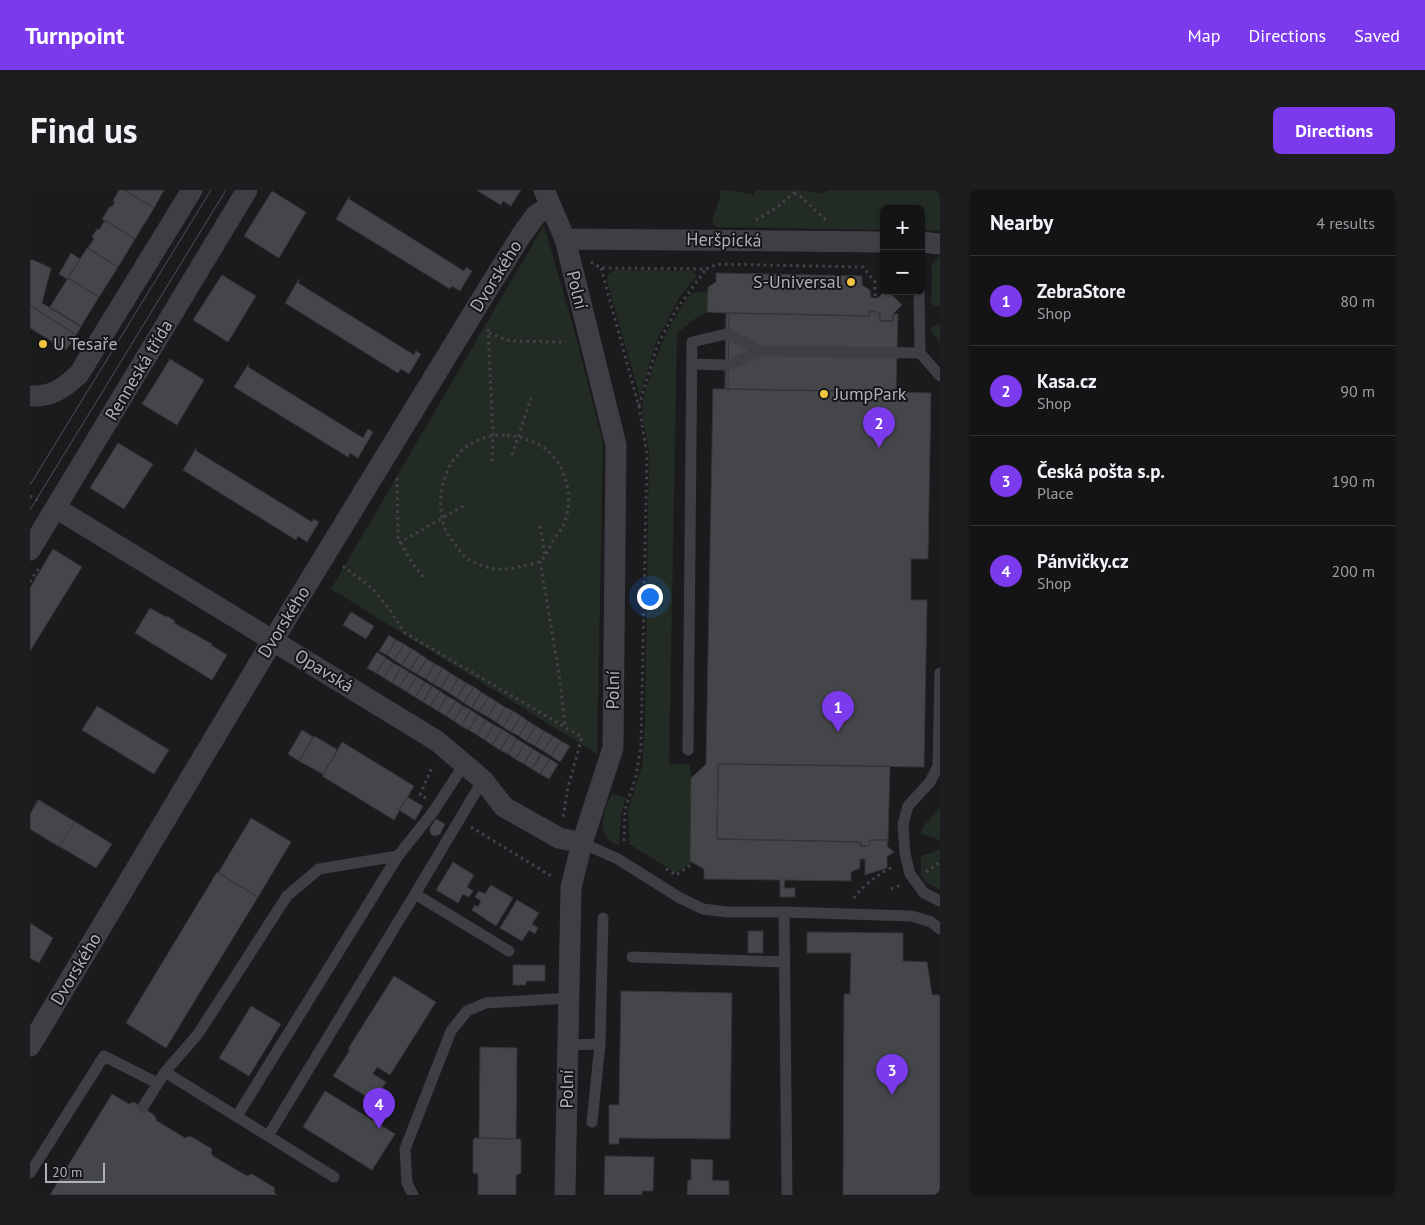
<!DOCTYPE html>
<html lang="en">
<head>
<meta charset="utf-8">
<style>
	:root { --surface:#141416; --page:#1d1d1f; --text:#f1f3f6; --muted:#9d9ea1; --line:#333335; --accent:#7c3aed }
	body { margin:0; font-family:"PT Sans",sans-serif; background:var(--page); color:var(--text) }
	.controls { position:absolute; right:15px; top:15px; display:grid; overflow:hidden; border-radius:8px; box-shadow:0 1px 4px #0004 }
	.controls button { width:45px; height:45px; display:grid; place-items:center; padding:0; border:0; border-bottom:1px solid var(--line); background:var(--surface); color:var(--text); font:25px sans-serif }
	.scale { position:absolute; left:15px; bottom:12px; width:60px; box-sizing:border-box; padding-left:5px; border:2px solid #aeb1bc; border-top:0; font-size:14px; line-height:18px; white-space:nowrap; color:#aeb1bc; -webkit-text-stroke:4px #161618; paint-order:stroke }
	.you { position:absolute; left:619px; top:406px; width:18px; height:18px; margin:-12px; border:4px solid #fff; border-radius:50%; background:#1a73e8; box-shadow:0 0 0 8px #1a73e833 }
	.badge { display:grid; place-items:center; width:32px; height:32px; border-radius:50%; background:var(--accent); color:#fff; font-size:16px; font-weight:700 }
	.pin { position:absolute; translate:-50% -41px; filter:drop-shadow(0 1px 2px #0008) }
	.pin::after { content:''; position:absolute; top:26px; width:18px; height:15px; background:inherit; clip-path:polygon(0 0,100% 0,50% 100%) }
	.list { margin:0; padding:0; list-style:none }
	h2 { display:flex; justify-content:space-between; align-items:center; height:65px; margin:0; padding:0 20px; font-size:21px }
	h2 small { font-size:16px; font-weight:400; color:var(--muted) }
	.list li { display:grid; grid-template-columns:32px 1fr auto; gap:15px; align-items:center; box-sizing:border-box; height:90px; padding:0 20px; border-top:1px solid var(--line) }
	.list b { display:block; font-size:19px; white-space:nowrap }
	.list p { margin:0; font-size:16px; white-space:nowrap; color:var(--muted) }
	.list em { font-size:16px; font-style:normal; color:var(--muted) }
	.map { position:relative; flex:none; width:910px; height:1005px; overflow:hidden; border-radius:8px }
	header { display:flex; align-items:center; gap:30px; box-sizing:border-box; height:70px; padding:0 25px; background:var(--accent); color:#fff }
	header strong { font-size:24px }
	nav { display:flex; gap:28px; margin-inline-start:auto; font-size:18px }
	.intro { display:flex; align-items:center; justify-content:space-between; box-sizing:border-box; height:120px; padding:0 30px }
	h1 { margin:0; font-size:35px }
	.button { padding:12px 22px; border-radius:8px; background:var(--accent); color:#fff; font-size:18px; font-weight:700 }
	main { display:flex; gap:30px; padding:0 30px }
	aside { flex:1; background:var(--surface); border-radius:8px; box-shadow:0 1px 4px #0004 }
	.map>svg:first-child { display:block }
</style>
</head>
<body>
<header>
<strong>Turnpoint</strong>
<nav><a>Map</a><a>Directions</a><a>Saved</a></nav>
</header>
<div class="intro"><h1>Find us</h1><a class="button">Directions</a></div>
<main>
<div class="map">
<svg width="910" height="1005" viewBox="0 0 910 1005">
	<rect width="100%" height="100%" fill="#1b1b1d"/>
	<path fill="#232c24" d="M 689,0 L 700,0 L 724,5 L 725,0 L 770,0 L 789,3 L 802,0 L 910,0 L 910,41 L 891,40 L 891,19 L 854,19 L 854,40 L 686,37 L 682,32 L 691,4 Z
		M 514,35 L 548,154 L 573,253 L 567,564 L 301,399 Z
		M 910,65 L 910,117 L 901,114 L 902,84 L 901,76 Z
		M 585,80 L 663,81 L 666,84 L 666,87 L 649,108 L 625,154 L 610,207 L 577,91 L 578,84 Z
		M 677,101 L 677,122 L 666,128 L 647,143 L 639,574 L 660,574 L 661,588 L 660,671 L 662,672 L 646,683 L 599,654 L 598,620 L 612,576 L 615,533 L 619,265 C 619,249 612,234 612,219 C 612,209 617,199 619,189 C 630,155 640,132 661,103 Z
		M 910,134 L 910,151 L 901,142 L 901,137 Z
		M 582,603 L 596,608 L 591,624 L 589,656 C 563,643 573,625 582,603 Z
		M 910,617 L 910,650 L 891,644 L 892,638 Z
		M 910,658 L 910,700 L 896,692 L 891,686 L 891,666 L 910,660 Z"/>
	<path fill="#45464a" stroke="#353539" d="M 89,0 L 94,0 L 124,18 L 105,49 L 72,29 L 80,16 L 82,17 L 85,12 L 83,11 Z
		M 94,0 L 134,0 L 124,18 Z
		M 446,0 L 491,0 L 481,16 L 473,11 L 471,15 Z
		M 242,1 L 276,22 L 249,68 L 214,46 Z
		M 320,5 L 319,9 L 434,81 L 436,77 L 442,81 L 430,101 L 422,96 L 420,99 L 306,29 Z
		M 75,30 L 105,49 L 88,77 L 58,58 L 64,49 L 62,47 L 67,39 L 69,40 Z
		M 57,58 L 88,77 L 69,107 L 38,88 Z
		M 41,63 L 50,69 L 37,89 L 29,84 Z
		M 0,70 L 3,70 L 21,78 L 12,113 L 51,137 L 46,145 L 0,115 Z
		M 686,83 L 832,86 L 832,95 L 840,100 L 841,108 L 848,108 L 854,102 L 859,102 L 872,115 L 863,124 L 863,131 L 850,131 L 850,124 L 847,122 L 840,121 L 840,126 L 699,123 L 698,199 L 901,203 L 898,369 L 881,369 L 881,410 L 897,410 L 894,577 L 688,574 L 687,649 L 831,652 L 831,656 L 838,656 L 840,654 L 840,650 L 858,650 L 857,656 L 864,662 L 857,667 L 857,678 L 835,685 L 835,669 L 830,669 L 830,678 L 821,682 L 821,691 L 755,690 L 754,698 L 765,698 L 765,707 L 750,707 L 750,690 L 674,689 L 674,679 L 660,671 L 661,588 L 676,574 L 683,199 L 695,199 L 696,123 L 677,122 L 678,97 L 686,92 Z
		M 192,85 L 226,106 L 198,152 L 163,130 Z
		M 38,88 L 69,107 L 51,136 L 20,117 Z
		M 269,89 L 270,90 L 268,93 L 384,165 L 386,161 L 391,164 L 379,184 L 371,179 L 368,183 L 255,113 Z
		M 0,115 L 46,145 L 36,160 L 0,138 Z
		M 840,121 L 847,122 L 850,124 L 850,131 L 863,131 L 863,124 L 868,124 L 866,202 L 695,199 L 696,123 L 840,126 Z
		M 140,169 L 174,190 L 147,235 L 112,214 Z
		M 219,173 L 218,177 L 333,248 L 338,239 L 343,242 L 328,268 L 320,263 L 318,267 L 204,197 Z
		M 88,253 L 123,274 L 94,319 L 60,298 Z
		M 167,257 L 166,261 L 282,332 L 284,329 L 289,332 L 277,352 L 268,346 L 266,350 L 153,280 Z
		M 23,359 L 52,377 L 0,461 L 0,398 Z
		M 120,418 L 136,427 L 137,426 L 145,431 L 144,433 L 182,454 L 181,455 L 197,465 L 182,490 L 105,443 Z
		M 321,422 L 344,436 L 336,449 L 313,435 Z
		M 359,445 L 366,450 L 357,465 L 349,461 Z
		M 366,450 L 374,454 L 364,470 L 357,465 Z
		M 374,454 L 382,459 L 372,475 L 364,470 Z
		M 382,459 L 390,464 L 380,480 L 372,475 Z
		M 347,462 L 356,468 L 346,483 L 337,478 Z
		M 390,464 L 397,469 L 387,484 L 380,480 Z
		M 356,468 L 363,473 L 354,488 L 346,483 Z
		M 397,469 L 405,474 L 396,489 L 387,484 Z
		M 363,473 L 371,477 L 362,493 L 354,488 Z
		M 405,474 L 413,478 L 403,494 L 396,489 Z
		M 371,477 L 379,482 L 369,497 L 362,493 Z
		M 413,478 L 420,483 L 411,498 L 403,494 Z
		M 379,482 L 387,487 L 377,502 L 369,497 Z
		M 420,483 L 428,488 L 419,503 L 411,498 Z
		M 387,487 L 395,492 L 385,507 L 377,502 Z
		M 428,488 L 436,493 L 427,508 L 419,503 Z
		M 395,492 L 402,496 L 393,512 L 385,507 Z
		M 436,493 L 444,497 L 434,513 L 427,508 Z
		M 402,496 L 410,501 L 400,516 L 393,512 Z
		M 444,497 L 451,502 L 442,518 L 434,513 Z
		M 410,501 L 417,506 L 408,521 L 400,516 Z
		M 451,502 L 459,507 L 449,522 L 442,518 Z
		M 417,506 L 426,511 L 416,526 L 408,521 Z
		M 459,507 L 467,512 L 458,527 L 449,522 Z
		M 426,511 L 433,516 L 424,531 L 416,526 Z
		M 467,512 L 475,517 L 466,532 L 458,527 Z
		M 67,516 L 139,560 L 124,584 L 52,540 Z
		M 433,516 L 441,520 L 431,536 L 424,531 Z
		M 475,517 L 483,521 L 473,537 L 466,532 Z
		M 441,520 L 448,525 L 439,540 L 431,536 Z
		M 483,521 L 491,526 L 481,542 L 473,537 Z
		M 448,525 L 456,530 L 447,545 L 439,540 Z
		M 491,526 L 498,531 L 489,546 L 481,542 Z
		M 456,530 L 464,535 L 455,550 L 447,545 Z
		M 498,531 L 506,536 L 496,551 L 489,546 Z
		M 464,535 L 472,539 L 462,555 L 455,550 Z
		M 506,536 L 514,541 L 505,556 L 496,551 Z
		M 472,539 L 480,544 L 470,560 L 462,555 Z
		M 272,540 L 283,547 L 269,571 L 258,564 Z
		M 514,541 L 523,546 L 513,561 L 505,556 Z
		M 480,544 L 487,549 L 478,564 L 470,560 Z
		M 284,546 L 308,560 L 293,584 L 269,571 Z
		M 523,546 L 531,551 L 521,566 L 513,561 Z
		M 487,549 L 495,554 L 485,569 L 478,564 Z
		M 531,551 L 540,556 L 530,572 L 521,566 Z
		M 312,552 L 384,596 L 364,630 L 292,586 Z
		M 495,554 L 503,559 L 494,574 L 485,569 Z
		M 503,559 L 511,564 L 502,579 L 494,574 Z
		M 511,564 L 520,569 L 510,584 L 502,579 Z
		M 520,569 L 528,574 L 519,589 L 510,584 Z
		M 688,574 L 860,576 L 858,650 L 840,650 L 840,654 L 838,656 L 831,656 L 831,652 L 687,649 Z
		M 377,607 L 393,616 L 385,630 L 369,620 Z
		M 8,610 L 45,632 L 29,657 L 0,639 L 0,624 Z
		M 9,610 L 82,654 L 66,678 L 0,639 L 0,624 Z
		M 221,628 L 261,652 L 228,707 L 188,683 Z
		M 406,629 L 415,634 L 410,644 L 406,646 L 402,645 L 400,642 L 400,638 Z
		M 423,672 L 444,685 L 437,697 L 443,701 L 439,707 L 433,704 L 428,713 L 406,700 Z
		M 187,682 L 228,707 L 136,858 L 96,833 Z
		M 461,695 L 483,708 L 466,736 L 442,720 L 445,715 L 448,717 L 451,711 L 445,707 L 449,701 L 455,704 Z
		M 487,710 L 509,723 L 502,734 L 508,738 L 505,744 L 499,740 L 492,751 L 470,738 Z
		M 0,733 L 23,748 L 9,773 L 0,768 Z
		M 718,741 L 733,741 L 733,763 L 718,763 Z
		M 777,742 L 873,743 L 873,771 L 897,772 L 902,805 L 910,805 L 910,1005 L 813,1005 L 814,804 L 820,804 L 821,763 L 777,763 Z
		M 483,775 L 515,775 L 515,791 L 496,791 L 496,795 L 483,795 Z
		M 364,786 L 406,812 L 360,885 L 347,877 L 343,884 L 356,892 L 344,911 L 303,886 L 320,860 L 318,859 Z
		M 591,801 L 702,803 L 700,949 L 589,948 L 589,954 L 579,954 L 579,915 L 589,915 Z
		M 221,816 L 251,834 L 219,886 L 189,868 Z
		M 450,857 L 487,858 L 486,949 L 449,948 Z
		M 295,901 L 365,944 L 342,980 L 273,937 Z
		M 82,904 L 99,914 L 104,912 L 124,925 L 127,931 L 155,948 L 160,946 L 182,959 L 181,963 L 183,966 L 217,986 L 222,984 L 245,998 L 244,1002 L 247,1005 L 20,1005 Z
		M 445,948 L 490,949 L 491,950 L 491,983 L 486,985 L 486,1005 L 448,1005 L 448,984 L 443,983 L 443,950 Z
		M 575,966 L 624,967 L 623,1001 L 612,1001 L 612,1005 L 574,1005 Z
		M 661,969 L 683,970 L 682,990 L 699,991 L 699,1005 L 657,1005 L 658,990 L 661,990 Z"/>
	<g fill="none" stroke-linecap="round" stroke-linejoin="round">
		<path stroke="#424349" stroke-width="3" stroke-dasharray="2.5 4" stroke-linecap="butt" d="M 764,3 L 771,7 L 796,30
			M 726,30 L 746,18 L 764,3 L 765,0
			M 561,72 L 571,78 L 676,79 L 688,74 L 833,77 L 845,92 L 845,108
			M 571,78 L 609,217 L 617,264 L 611,556 L 606,586 L 595,620 L 594,654
			M 458,139 L 463,246 L 462,273
			M 459,143 L 480,151 L 536,152
			M 609,216 L 627,156 L 646,120 L 676,79
			M 477,245 C 490,247 502,250 513,257 C 537,274 545,310 533,336 C 531,340 527,345 524,349 C 520,355 517,367 510,371 C 505,374 497,375 492,376 C 472,382 451,379 434,366 C 429,361 425,353 420,348 C 414,340 412,329 411,319 C 408,288 425,254 458,247 C 464,245 471,245 477,245 Z
			M 482,265 L 501,208
			M 367,288 L 368,348 L 382,373 L 394,388
			M 0,306 L 8,310
			M 510,336 L 515,365
			M 369,353 L 435,315
			M 510,371 L 529,483 L 535,537
			M 313,376 L 342,398 L 360,420 L 375,443 L 552,547 L 538,597 L 533,628
			M 0,392 L 9,378
			M 396,608 L 390,605 L 403,575
			M 441,637 L 521,686 L 521,688
			M 636,679 L 646,685 L 662,674
			M 896,682 L 910,672
			M 861,699 L 871,695
			M 824,708 C 831,697 851,682 863,677"/>
		<path stroke="#3e3e44" stroke-width="11" d="M 889,101 L 890,163 L 910,186
			M 698,144 L 731,161
			M 662,174 L 695,175
			M 698,175 L 731,161 L 890,163
			M 910,483 L 908,576 L 900,592 L 878,616 L 873,634 L 875,664 L 880,684 L 894,703 L 910,711
			M 658,560 L 662,152 L 696,144
			M 453,590 L 385,704 L 479,761
			M 552,653 L 588,669 L 650,708 L 673,719 L 697,722 L 754,722 L 882,726 L 901,732 L 910,739
			M 754,722 L 757,1005
			M 602,767 L 754,772
			M 538,855 L 570,854
			M 135,882 L 304,987
			M 113,917 L 135,882 L 168,844 L 257,706 L 289,679 L 368,666 L 403,622 L 435,573
			M 207,926 L 368,666
			M 562,932 L 570,854 L 573,728
			M 238,946 L 385,704
			M 0,983 L 74,866 L 127,893
			M 383,1005 L 377,993 L 375,959 L 421,841 L 437,821 L 456,813 L 539,808"/>
		<path stroke="#3e3e44" stroke-width="21" d="M 514,0 L 535,49 L 586,255 L 583,558 L 552,653 L 541,697 L 535,1005
			M 535,49 L 854,52
			M 891,52 L 910,54
			M 0,206 C 22,207 34,198 49,184 L 162,0
			M 26,318 L 407,551 L 453,590 L 474,617 L 529,648 L 552,653
			M 0,360 L 217,0
			M 0,856 L 234,465 L 451,110 L 492,44 L 506,25 L 520,16"/>
		<path stroke="#4f5057" stroke-width="1" d="M 0,295 L 181,0
			M 0,320 L 196,0"/>
	</g>
	<g fill="#f1c53f" stroke="#161618" stroke-width="2">
		<circle cx="821" cy="92" r="5"/>
		<circle cx="13" cy="154" r="5"/>
		<circle cx="794" cy="204" r="5"/>
	</g>
	<g text-anchor="middle" stroke-width="4" stroke-linejoin="round" paint-order="stroke">
		<g font-size="18" fill="#aeb1bc" stroke="#161618">
			<text transform="translate(694 50) rotate(1)" y="6">Heršpická</text>
			<text transform="translate(466 86) rotate(-58)" y="6">Dvorského</text>
			<text transform="translate(547 100) rotate(76)" y="6">Polní</text>
			<text transform="translate(109 180) rotate(-59)" y="6">Renneská třída</text>
			<text transform="translate(254 432) rotate(-58)" y="6">Dvorského</text>
			<text transform="translate(294 481) rotate(32)" y="6">Opavská</text>
			<text transform="translate(583 500) rotate(-89)" y="6">Polní</text>
			<text transform="translate(46 779) rotate(-59)" y="6">Dvorského</text>
			<text transform="translate(537 899) rotate(-89)" y="6">Polní</text>
		</g>
		<g font-size="18" fill="#aeb1bc" stroke="#161618" text-anchor="start">
			<text x="811" y="98" text-anchor="end">S-Universal</text>
			<text x="23" y="160">U Tesaře</text>
			<text x="804" y="210">JumpPark</text>
		</g>
	</g>
</svg>
<div class="controls">
<button>+</button>
<button>−</button>
</div>
<div class="scale">20 m</div>
<div class="you"></div>
<div class="pin badge" style="left:808px;top:542px">1</div>
<div class="pin badge" style="left:849px;top:258px">2</div>
<div class="pin badge" style="left:862px;top:905px">3</div>
<div class="pin badge" style="left:349px;top:939px">4</div>
</div>
<aside>
<h2>Nearby<small>4 results</small></h2>
<ul class="list">
<li><span class="badge">1</span><div><b>ZebraStore</b><p>Shop</p></div><em>80 m</em></li>
<li><span class="badge">2</span><div><b>Kasa.cz</b><p>Shop</p></div><em>90 m</em></li>
<li><span class="badge">3</span><div><b>Česká pošta s.p.</b><p>Place</p></div><em>190 m</em></li>
<li><span class="badge">4</span><div><b>Pánvičky.cz</b><p>Shop</p></div><em>200 m</em></li>
</ul>
</aside>
</main>
</body>
</html>
